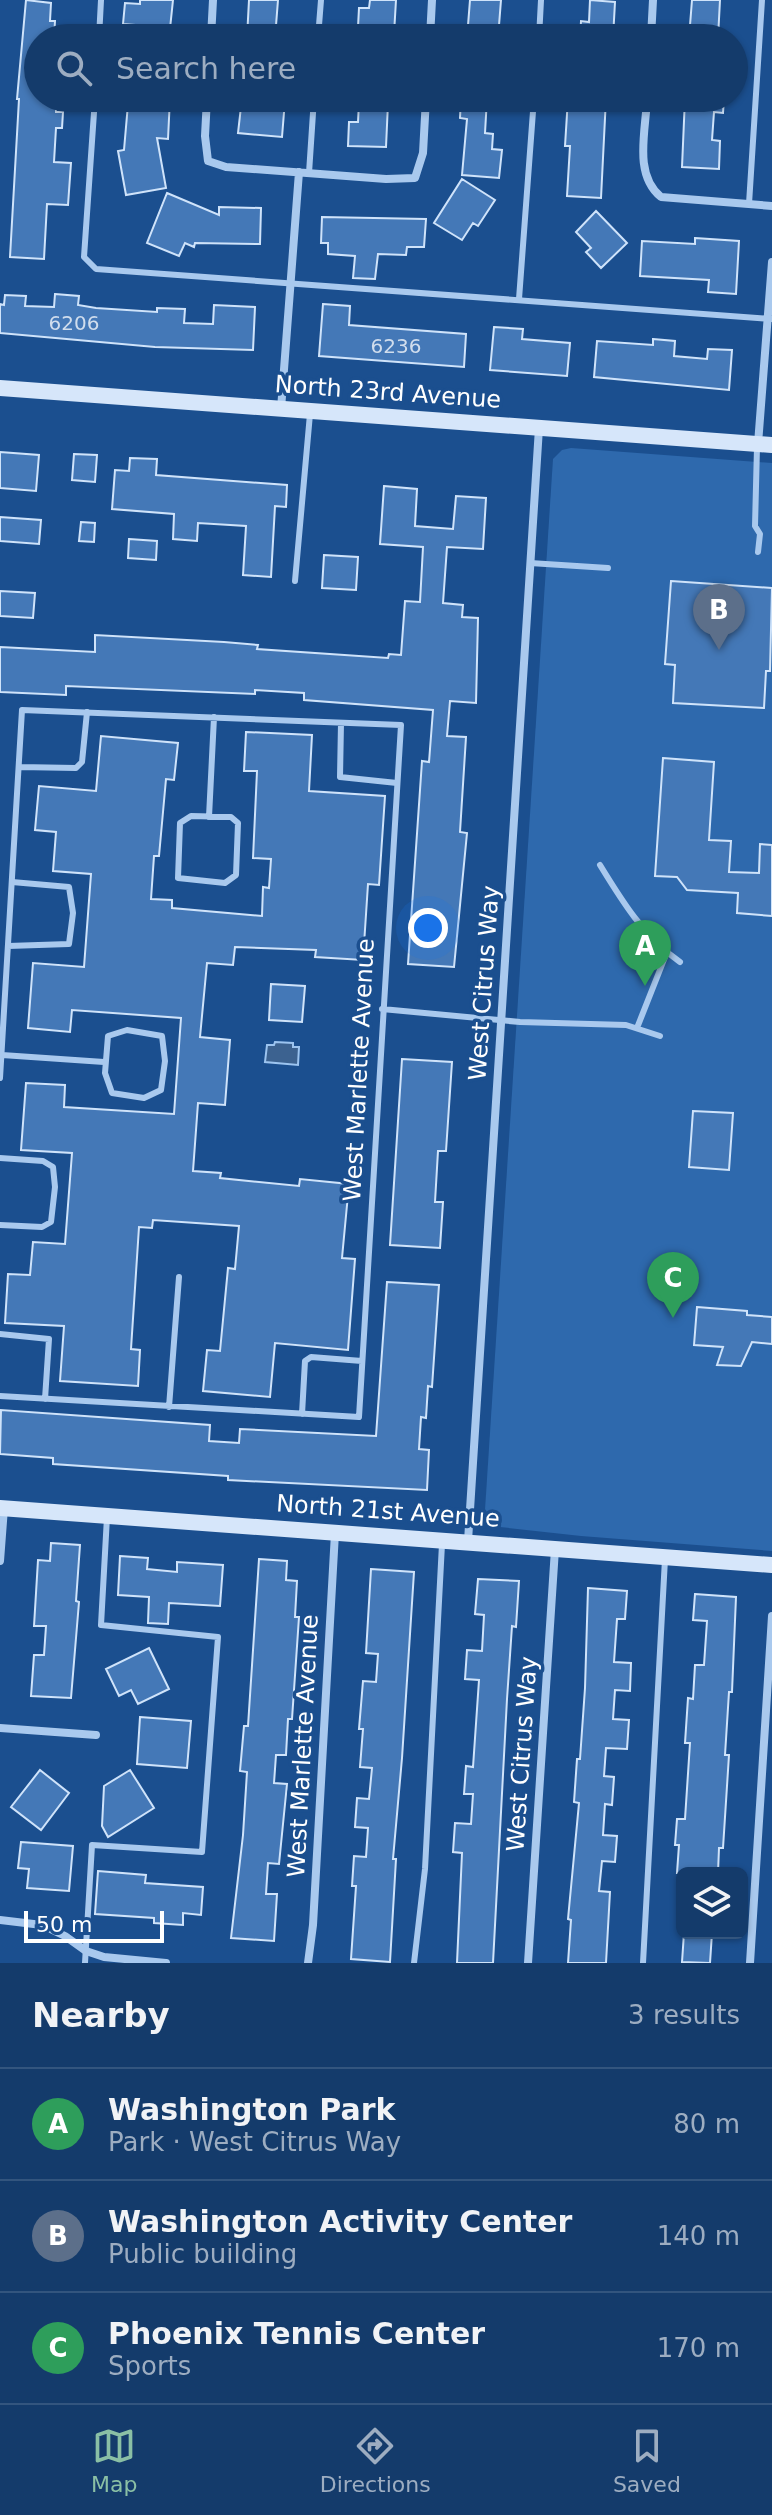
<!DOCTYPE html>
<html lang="en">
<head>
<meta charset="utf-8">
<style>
	:root { --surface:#143b6b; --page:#214673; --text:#f1f3f6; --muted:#9dadc1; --line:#33557e; --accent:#8abfa5 }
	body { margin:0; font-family:"DejaVu Sans",sans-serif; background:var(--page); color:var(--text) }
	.controls { position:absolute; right:24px; bottom:24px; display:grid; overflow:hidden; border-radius:12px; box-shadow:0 2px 6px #0004 }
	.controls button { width:72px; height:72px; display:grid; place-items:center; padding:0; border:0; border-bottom:2px solid var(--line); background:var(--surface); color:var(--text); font:40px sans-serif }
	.scale { position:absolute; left:24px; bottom:20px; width:140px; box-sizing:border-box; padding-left:8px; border:4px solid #fff; border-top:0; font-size:22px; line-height:28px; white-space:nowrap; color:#fff; -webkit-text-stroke:6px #1b4f8f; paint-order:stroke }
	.you { position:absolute; left:428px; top:928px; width:28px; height:28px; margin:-20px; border:6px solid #fff; border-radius:50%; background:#1a73e8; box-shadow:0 0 0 12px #1a73e833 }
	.badge { display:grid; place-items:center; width:52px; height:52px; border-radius:50%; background:var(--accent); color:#fff; font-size:26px; font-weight:700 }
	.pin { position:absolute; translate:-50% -66px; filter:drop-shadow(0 2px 4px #0008) }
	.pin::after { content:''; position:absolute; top:42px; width:28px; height:24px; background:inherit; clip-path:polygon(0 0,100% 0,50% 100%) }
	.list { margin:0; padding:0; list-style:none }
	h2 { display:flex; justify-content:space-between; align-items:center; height:104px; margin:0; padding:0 32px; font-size:34px }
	h2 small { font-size:26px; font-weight:400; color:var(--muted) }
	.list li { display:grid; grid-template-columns:52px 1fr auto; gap:24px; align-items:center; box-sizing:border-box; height:112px; padding:0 32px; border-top:2px solid var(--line) }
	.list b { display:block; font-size:30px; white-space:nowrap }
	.list p { margin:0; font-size:26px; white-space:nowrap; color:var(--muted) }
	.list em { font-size:26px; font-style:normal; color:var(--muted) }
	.icon { flex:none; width:44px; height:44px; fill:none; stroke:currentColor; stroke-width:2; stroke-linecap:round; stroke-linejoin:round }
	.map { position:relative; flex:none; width:772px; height:1963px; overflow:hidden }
	.search { position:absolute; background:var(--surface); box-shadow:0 2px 6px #0004; left:24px; right:24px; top:24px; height:88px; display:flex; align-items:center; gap:20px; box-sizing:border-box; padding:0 28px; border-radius:44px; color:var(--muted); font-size:30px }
	.sheet { height:440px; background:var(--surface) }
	nav { display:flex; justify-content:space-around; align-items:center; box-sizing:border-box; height:112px; border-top:2px solid var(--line); background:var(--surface); font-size:22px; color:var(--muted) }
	nav a { display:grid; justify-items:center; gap:4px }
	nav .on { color:var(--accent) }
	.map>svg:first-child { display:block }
</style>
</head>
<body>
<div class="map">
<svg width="772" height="1963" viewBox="0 0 772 1963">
	<rect width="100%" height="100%" fill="#1b4f8f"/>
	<path fill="#2e69ad" d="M 571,448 L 772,463 L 772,1551 L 581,1536 L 500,1527 L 490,1521 L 485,1510 L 553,459 L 562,450 Z"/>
	<path fill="#3c6290" stroke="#9cc4f0" stroke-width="2" d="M 275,1042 L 293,1043 L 293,1047 L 299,1047 L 298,1065 L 265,1062 L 267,1045 L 274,1045 Z"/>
	<path fill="#4478b7" stroke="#cfe3fa" stroke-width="2" d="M 26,0 L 51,3 L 50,21 L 55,21 L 54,38 L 38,38 L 38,98 L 56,98 L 56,112 L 63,112 L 62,128 L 56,128 L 54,162 L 71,163 L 68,205 L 47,204 L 44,259 L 10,257 L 19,99 L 17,99 Z
		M 140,0 L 173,0 L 169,38 L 146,38 L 147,26 L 123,24 L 125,3 L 140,4 Z
		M 249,0 L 278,0 L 275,38 L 247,38 Z
		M 370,0 L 396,0 L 394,34 L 368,33 L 368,28 L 358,27 L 359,8 L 369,8 Z
		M 470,0 L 501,0 L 498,38 L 467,38 Z
		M 590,0 L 615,2 L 613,38 L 580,38 L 581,21 L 589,22 Z
		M 692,0 L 720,0 L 718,38 L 689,38 Z
		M 137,98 L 170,98 L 168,139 L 157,138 L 166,188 L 126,195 L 118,151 L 124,150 L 128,104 L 136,104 Z
		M 242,98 L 285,100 L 282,137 L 238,133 Z
		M 461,98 L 487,98 L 485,133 L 493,134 L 492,149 L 502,150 L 499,178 L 462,175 L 467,119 L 460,118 Z
		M 568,98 L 606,98 L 601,198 L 567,196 L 570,146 L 565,146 Z
		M 685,98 L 724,98 L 723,113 L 714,112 L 712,140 L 720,141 L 719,169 L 682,167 Z
		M 359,102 L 388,103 L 386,147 L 348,146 L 349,122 L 358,122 Z
		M 462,179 L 495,200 L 478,226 L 473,223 L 462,240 L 434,223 Z
		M 167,193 L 219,215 L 219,207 L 261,208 L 260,244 L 195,243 L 194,247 L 185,243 L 179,256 L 147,243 Z
		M 596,211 L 627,243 L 601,268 L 586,252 L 591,248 L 576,232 Z
		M 322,217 L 426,219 L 424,247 L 407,247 L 406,255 L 378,254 L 375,279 L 353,278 L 355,256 L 328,254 L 328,243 L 321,243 Z
		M 695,238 L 739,241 L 736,294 L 708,292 L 709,280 L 640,276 L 642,241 L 695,244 Z
		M 55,294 L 79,296 L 78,305 L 96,308 L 157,312 L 157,308 L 185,309 L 184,323 L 213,324 L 214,305 L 255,307 L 253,350 L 155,347 L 0,333 L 0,304 L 4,305 L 5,295 L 26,296 L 25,306 L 54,307 Z
		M 323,304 L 350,306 L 349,325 L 466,334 L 464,367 L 319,356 Z
		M 494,327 L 523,329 L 522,339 L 570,343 L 567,376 L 490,370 Z
		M 653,339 L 675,341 L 674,356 L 707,359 L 708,349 L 732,350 L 729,390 L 594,377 L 597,341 L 653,345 Z
		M 0,452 L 39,455 L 36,491 L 0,488 Z
		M 74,454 L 97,455 L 95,482 L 72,480 Z
		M 130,458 L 157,459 L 156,475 L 287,485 L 286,507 L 275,506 L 271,577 L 243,575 L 246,526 L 198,523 L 197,541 L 173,539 L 174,514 L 112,509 L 115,470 L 129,471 Z
		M 384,486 L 417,489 L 415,526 L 453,529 L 456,496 L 486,498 L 483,549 L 447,547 L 443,603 L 463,605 L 462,617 L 478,618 L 476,703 L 450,701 L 447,736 L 466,737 L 460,832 L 467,833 L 454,967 L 408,964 L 422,761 L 429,762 L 433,710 L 304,700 L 304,693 L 255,690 L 255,694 L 66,686 L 66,695 L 0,692 L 0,647 L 95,652 L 95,635 L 224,642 L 258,645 L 257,649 L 388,658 L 389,654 L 401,655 L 405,601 L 420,602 L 423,547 L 380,544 Z
		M 0,517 L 41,520 L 39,544 L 0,541 Z
		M 81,522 L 95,523 L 94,542 L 79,541 Z
		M 129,539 L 157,541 L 156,560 L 128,558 Z
		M 324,555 L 358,557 L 356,590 L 322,588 Z
		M 671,581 L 772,588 L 770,671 L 766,671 L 764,708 L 673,703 L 675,665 L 665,664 Z
		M 0,591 L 35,593 L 33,618 L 0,616 Z
		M 246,732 L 312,735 L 309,791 L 385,796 L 379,885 L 368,884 L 363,960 L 315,957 L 316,950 L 235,947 L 233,965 L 207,963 L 200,1037 L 230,1040 L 225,1105 L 198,1103 L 193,1171 L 221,1173 L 220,1178 L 299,1186 L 300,1179 L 349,1184 L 342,1258 L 355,1259 L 348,1350 L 275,1343 L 270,1397 L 203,1391 L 207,1350 L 220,1351 L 228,1268 L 235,1269 L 239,1226 L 153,1220 L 152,1228 L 139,1227 L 131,1349 L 140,1350 L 138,1386 L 60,1381 L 64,1326 L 5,1323 L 8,1274 L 30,1275 L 33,1242 L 65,1244 L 72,1153 L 21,1150 L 26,1083 L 65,1085 L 64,1107 L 174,1114 L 181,1018 L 72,1010 L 70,1032 L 28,1028 L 33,963 L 84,967 L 91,874 L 53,871 L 56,832 L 35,830 L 39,786 L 96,791 L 101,736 L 178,743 L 174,780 L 166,779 L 159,856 L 154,856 L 151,899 L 172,900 L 172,908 L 262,916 L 263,887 L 269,888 L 271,859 L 253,858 L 257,771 L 244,771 Z
		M 663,758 L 714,762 L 709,840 L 731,841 L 729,872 L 759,873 L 760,844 L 772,845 L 772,916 L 737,913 L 738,893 L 687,890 L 677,877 L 655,876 Z
		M 271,984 L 305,986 L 302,1022 L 269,1020 Z
		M 402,1059 L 452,1062 L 446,1151 L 438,1151 L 435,1202 L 443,1202 L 440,1248 L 390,1245 Z
		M 693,1111 L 733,1113 L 729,1170 L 689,1167 Z
		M 387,1282 L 439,1285 L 432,1387 L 428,1386 L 426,1418 L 421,1417 L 419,1449 L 429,1450 L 427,1490 L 228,1480 L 228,1476 L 53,1464 L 53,1458 L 0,1454 L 1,1410 L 210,1425 L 209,1441 L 239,1443 L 240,1429 L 376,1436 Z
		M 697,1307 L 747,1311 L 747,1315 L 772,1317 L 772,1344 L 752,1342 L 741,1366 L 717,1365 L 723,1347 L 694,1345 Z
		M 51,1543 L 80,1545 L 76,1601 L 79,1602 L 71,1698 L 31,1696 L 34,1655 L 44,1655 L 46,1626 L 34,1626 L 38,1560 L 50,1561 Z
		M 120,1556 L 148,1558 L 147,1569 L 177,1572 L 177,1562 L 223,1565 L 220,1606 L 169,1603 L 168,1624 L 148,1623 L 149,1597 L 118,1595 Z
		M 259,1559 L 287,1561 L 286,1580 L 297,1581 L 295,1617 L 299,1617 L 292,1719 L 288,1719 L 286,1755 L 276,1755 L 274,1783 L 287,1784 L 279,1864 L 268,1863 L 266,1894 L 277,1894 L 274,1941 L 231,1938 L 243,1835 L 247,1772 L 240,1771 L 244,1726 L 248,1726 Z
		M 371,1569 L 414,1572 L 402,1758 L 393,1859 L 396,1859 L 390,1962 L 351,1959 L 356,1886 L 352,1886 L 354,1856 L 366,1857 L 368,1828 L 355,1827 L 357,1798 L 369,1799 L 372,1768 L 360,1767 L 363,1729 L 359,1729 L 363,1681 L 376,1682 L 378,1654 L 366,1653 Z
		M 478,1579 L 519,1581 L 516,1627 L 512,1626 L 507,1699 L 493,1963 L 457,1963 L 462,1853 L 453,1852 L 455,1823 L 471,1824 L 473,1794 L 464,1794 L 466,1766 L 473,1767 L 479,1680 L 465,1679 L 467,1650 L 482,1651 L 484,1615 L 475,1614 Z
		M 588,1588 L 627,1591 L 625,1619 L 617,1619 L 614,1662 L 631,1663 L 630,1691 L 615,1690 L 613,1719 L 629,1720 L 627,1749 L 606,1748 L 604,1776 L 614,1777 L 612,1805 L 605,1804 L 603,1835 L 617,1836 L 615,1862 L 602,1861 L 599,1891 L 610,1892 L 606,1963 L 568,1963 L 571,1920 L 568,1919 L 579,1803 L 574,1802 L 577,1759 L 580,1759 L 585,1688 Z
		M 695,1594 L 736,1597 L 732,1692 L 729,1692 L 725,1755 L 729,1755 L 723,1848 L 719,1848 L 718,1873 L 677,1873 L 679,1845 L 675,1845 L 677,1819 L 685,1819 L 690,1743 L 685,1743 L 688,1698 L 693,1699 L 695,1665 L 704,1665 L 707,1621 L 693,1620 Z
		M 149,1648 L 169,1689 L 138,1704 L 131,1690 L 119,1696 L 106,1669 Z
		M 140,1717 L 191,1721 L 187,1768 L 137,1764 Z
		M 40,1770 L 69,1793 L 41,1830 L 11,1807 Z
		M 130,1770 L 154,1808 L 108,1837 L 102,1826 L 104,1786 Z
		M 21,1842 L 73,1846 L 69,1891 L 27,1888 L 29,1869 L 18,1868 Z
		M 98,1871 L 146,1875 L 145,1883 L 203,1887 L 201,1915 L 183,1913 L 183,1925 L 154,1923 L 154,1918 L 95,1914 Z
		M 684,1933 L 712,1933 L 710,1963 L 682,1962 Z"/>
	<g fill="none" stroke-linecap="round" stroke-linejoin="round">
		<path stroke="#a9c9ee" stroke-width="6" d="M 99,38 L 101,0
			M 318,38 L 321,0
			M 539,38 L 541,0
			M 95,98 L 84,257 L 96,269 L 772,319
			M 309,173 L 314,98
			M 749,204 L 762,0
			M 519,299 L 534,98
			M 757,447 L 755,526 L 760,534 L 758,552
			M 530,563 L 608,568
			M 295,581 L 310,414
			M 341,723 L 340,777 L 397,783
			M 19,767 L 76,768 L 82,762 L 87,712
			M 191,816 L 231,817 L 238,823 L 236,875 L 225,883 L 178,878 L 180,823 Z
			M 209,817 L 214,717
			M 600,865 C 622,901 644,937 680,962
			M 8,946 L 69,944 L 73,913 L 69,887 L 12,882
			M 382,1009 L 520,1022 L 626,1025 L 660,1036
			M 637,1028 L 667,952
			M 127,1030 L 162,1036 L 165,1061 L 161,1090 L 144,1098 L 112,1093 L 105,1073 L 108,1036 Z
			M 2,1055 L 104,1062
			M 0,1078 L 22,710 L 401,725 L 359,1417 L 0,1396
			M 0,1158 L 43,1161 L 53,1167 L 55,1187 L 51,1222 L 42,1227 L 0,1225
			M 0,1334 L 49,1339 L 45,1399
			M 169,1407 L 179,1277
			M 302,1414 L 305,1361 L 311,1357 L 362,1361
			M 85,1963 L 92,1845 L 202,1852 L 218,1637 L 101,1625 L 107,1517
			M 414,1963 L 425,1869 L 442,1544
			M 643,1963 L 665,1559"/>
		<path stroke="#a9c9ee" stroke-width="8" d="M 211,38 L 213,0
			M 430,38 L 432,0
			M 651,38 L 653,0
			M 207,98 L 205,136 L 208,161 L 226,167 L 386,179 L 415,178 L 423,153 L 426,98
			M 647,98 C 646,131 633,174 661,197 L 772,206
			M 281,409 L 299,172
			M 758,444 L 772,262
			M 468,1541 L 539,428
			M 0,1561 L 4,1508
			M 0,1728 L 96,1735
			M 0,1920 L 42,1925 L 65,1936 L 86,1951 L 104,1957 L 166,1963
			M 308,1963 L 313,1925 L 335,1533
			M 528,1963 L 555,1549
			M 750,1963 L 772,1616"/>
		<path stroke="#d6e6fa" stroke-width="16" d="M 0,388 L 772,445
			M 0,1508 L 772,1565"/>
	</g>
	<g text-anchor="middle" stroke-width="7" stroke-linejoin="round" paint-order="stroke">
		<g font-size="20" fill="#d0dded">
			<text x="74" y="330">6206</text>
			<text x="396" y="353">6236</text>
		</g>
		<g font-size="24" fill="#fff" stroke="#1b4f8f">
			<text transform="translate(388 392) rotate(4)" y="8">North 23rd Avenue</text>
			<text transform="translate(484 983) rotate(-86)" y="8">West Citrus Way</text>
			<text transform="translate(359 1070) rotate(-87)" y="8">West Marlette Avenue</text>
			<text transform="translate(388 1511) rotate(4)" y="8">North 21st Avenue</text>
			<text transform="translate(303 1746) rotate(-87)" y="8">West Marlette Avenue</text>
			<text transform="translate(522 1754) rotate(-86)" y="8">West Citrus Way</text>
		</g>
	</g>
</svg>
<div class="controls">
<button><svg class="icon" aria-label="layers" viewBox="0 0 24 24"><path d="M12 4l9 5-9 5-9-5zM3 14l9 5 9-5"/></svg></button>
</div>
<div class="scale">50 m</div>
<div class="you"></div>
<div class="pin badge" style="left:645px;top:986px;background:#2e9e5b">A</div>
<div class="pin badge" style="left:719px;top:650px;background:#5c6f8a">B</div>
<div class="pin badge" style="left:673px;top:1318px;background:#2e9e5b">C</div>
<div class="search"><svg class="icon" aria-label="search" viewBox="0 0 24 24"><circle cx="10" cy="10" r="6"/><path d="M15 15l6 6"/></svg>Search here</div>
</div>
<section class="sheet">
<h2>Nearby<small>3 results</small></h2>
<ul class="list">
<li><span class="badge" style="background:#2e9e5b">A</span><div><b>Washington Park</b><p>Park · West Citrus Way</p></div><em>80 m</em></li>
<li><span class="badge" style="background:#5c6f8a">B</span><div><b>Washington Activity Center</b><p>Public building</p></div><em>140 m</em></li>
<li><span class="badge" style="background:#2e9e5b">C</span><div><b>Phoenix Tennis Center</b><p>Sports</p></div><em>170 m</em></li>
</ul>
</section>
<nav>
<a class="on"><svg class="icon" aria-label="map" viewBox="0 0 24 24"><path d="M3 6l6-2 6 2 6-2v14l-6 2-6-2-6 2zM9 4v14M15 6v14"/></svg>Map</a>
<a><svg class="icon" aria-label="directions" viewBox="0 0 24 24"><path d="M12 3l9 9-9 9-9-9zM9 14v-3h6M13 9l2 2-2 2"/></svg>Directions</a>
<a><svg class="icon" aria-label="saved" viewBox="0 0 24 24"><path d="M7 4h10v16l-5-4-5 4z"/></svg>Saved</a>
</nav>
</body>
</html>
